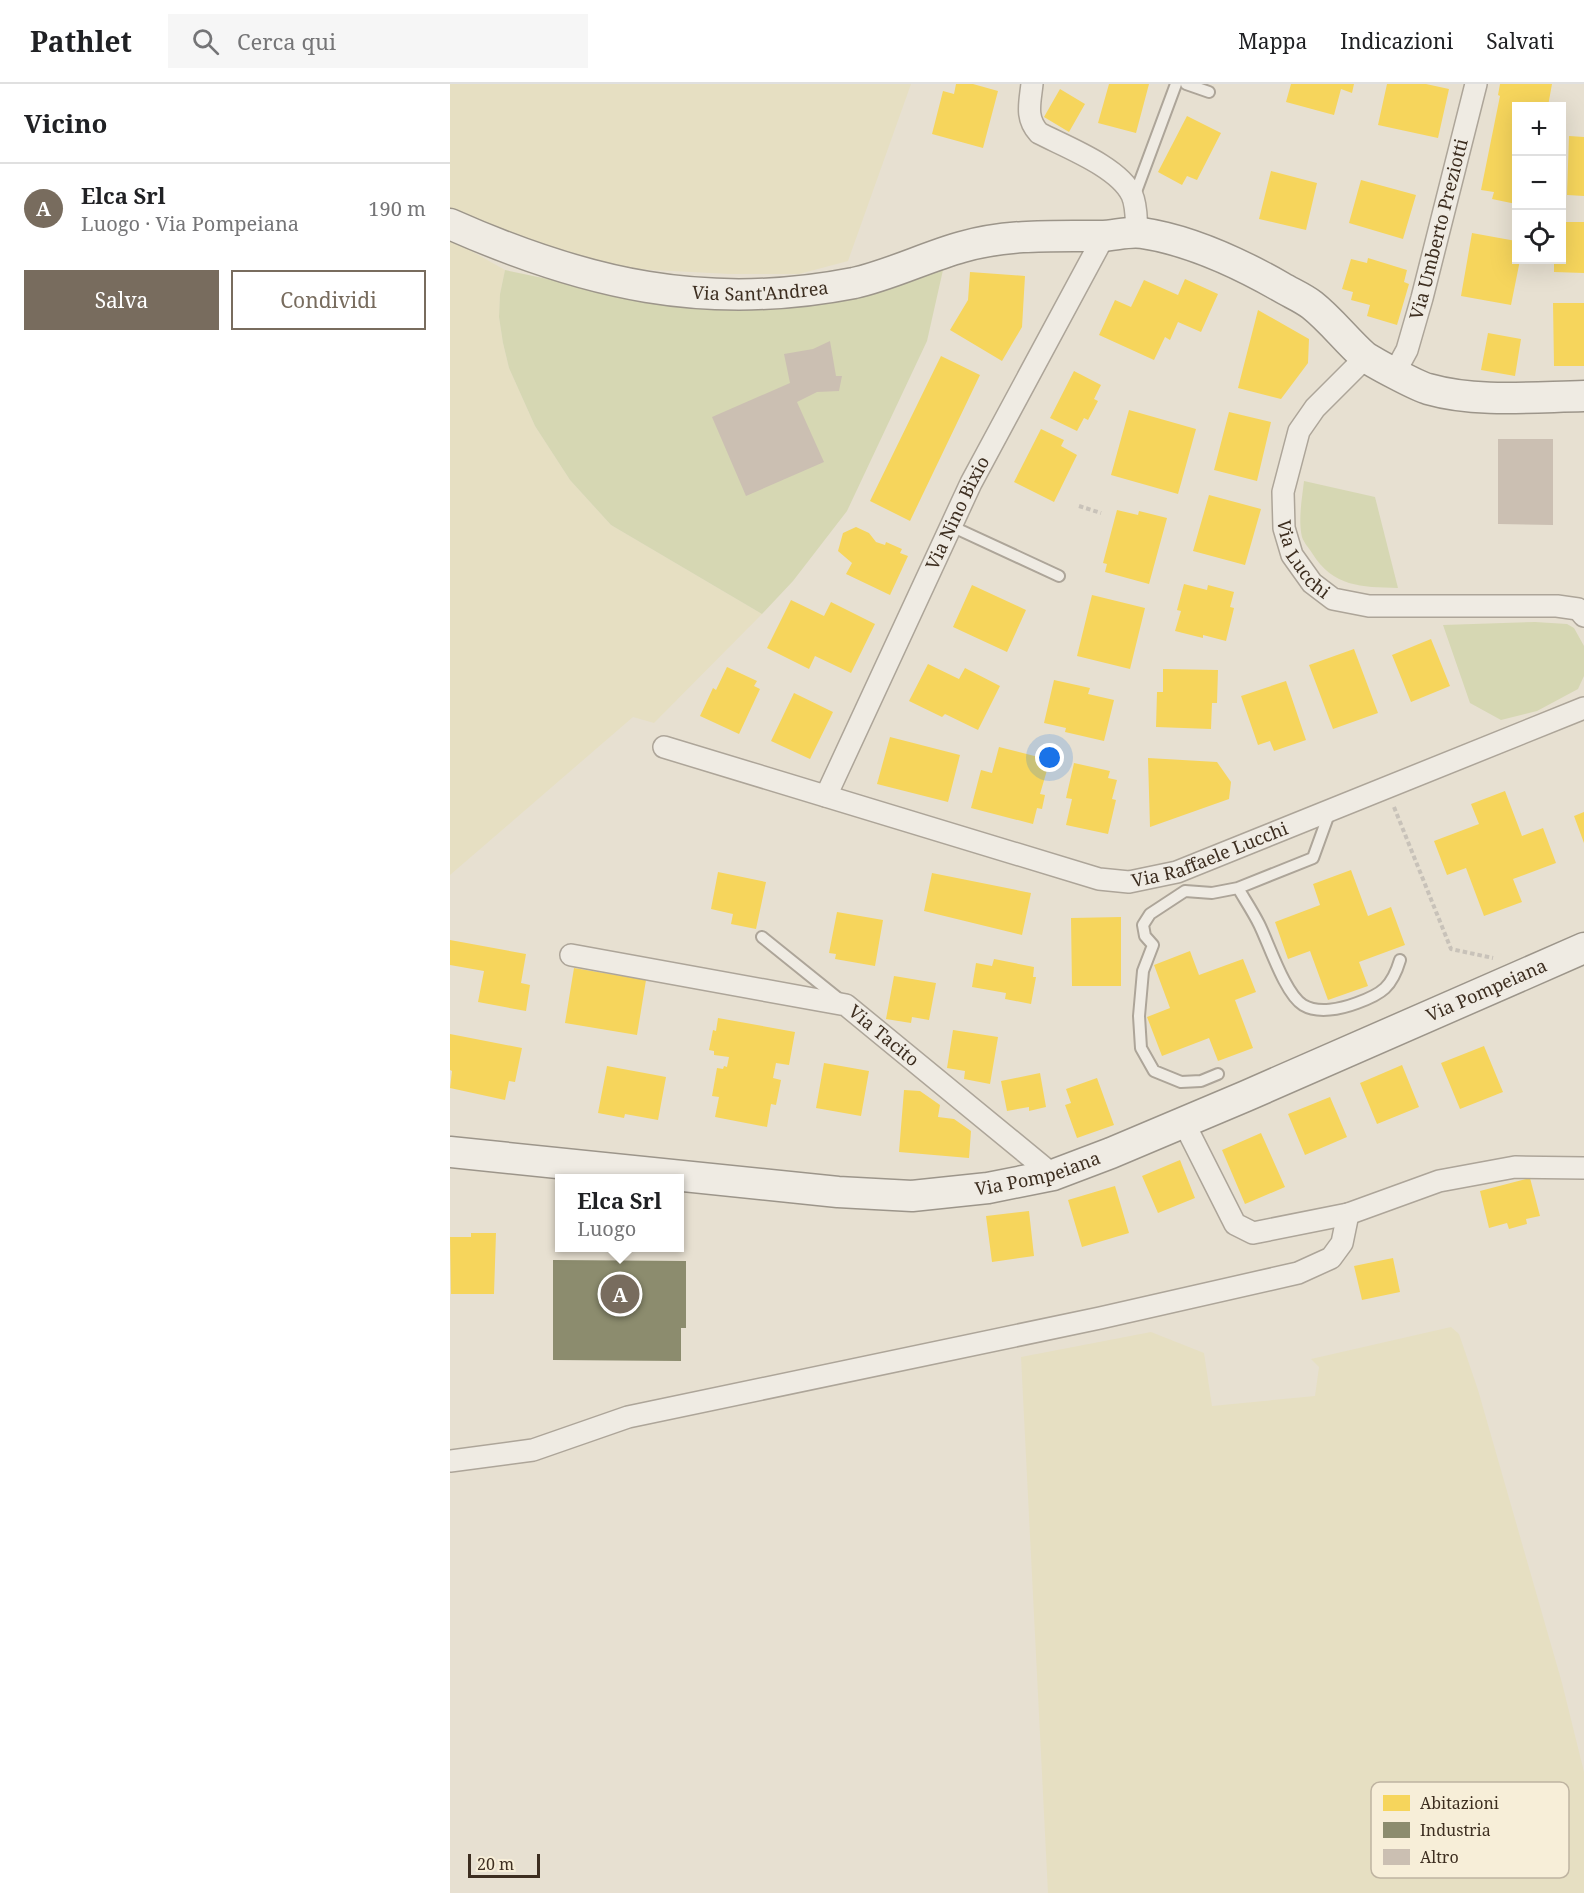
<!DOCTYPE html>
<html lang="it">
<head>
<meta charset="utf-8">
<style>
	:root { --surface:#fff; --page:#f6f6f6; --text:#202124; --muted:#757577; --line:#e0e0e0; --accent:#786c5e }
	body { margin:0; font-family:"Noto Serif",serif; background:var(--page); color:var(--text) }
	.controls { position:absolute; right:18px; top:18px; display:grid; overflow:hidden; border-radius:0px; box-shadow:0 6px 24px #0002 }
	.controls button { width:54px; height:54px; display:grid; place-items:center; padding:0; border:0; border-bottom:2px solid var(--line); background:var(--surface); color:var(--text); font:30px sans-serif }
	.scale { position:absolute; left:18px; bottom:15px; width:72px; box-sizing:border-box; padding-left:6px; border:3px solid #3d2e20; border-top:0; font-size:16px; line-height:21px; white-space:nowrap; color:#3d2e20; -webkit-text-stroke:4px #f7eed8; paint-order:stroke }
	.you { position:absolute; left:600px; top:674px; width:21px; height:21px; margin:-15px; border:4px solid #fff; border-radius:50%; background:#1a73e8; box-shadow:0 0 0 9px #1a73e833 }
	.badge { display:grid; place-items:center; width:39px; height:39px; border-radius:50%; background:var(--accent); color:#fff; font-size:20px; font-weight:700 }
	.pin { position:absolute; translate:-50% -50%; border:3px solid #fff; box-shadow:0 2px 6px #0006 }
	.popup { position:absolute; left:105px; top:1090px; width:129px; height:78px; box-sizing:border-box; display:grid; place-content:center; border-radius:0px; background:var(--surface); filter:drop-shadow(0 2px 4px #0005); font-size:20px; white-space:nowrap; color:var(--muted) }
	.popup b { font-size:22px; color:var(--text) }
	.popup::after { content:''; position:absolute; left:50%; top:100%; margin-left:-12px; border:12px solid transparent; border-top-color:var(--surface) }
	.list { margin:0; padding:0; list-style:none }
	h2 { display:flex; justify-content:space-between; align-items:center; height:78px; margin:0; padding:0 24px; font-size:26px }
	h2 small { font-size:20px; font-weight:400; color:var(--muted) }
	.list li { display:grid; grid-template-columns:39px 1fr auto; gap:18px; align-items:center; box-sizing:border-box; height:90px; padding:0 24px; border-top:2px solid var(--line) }
	.list b { display:block; font-size:22px; white-space:nowrap }
	.list p { margin:0; font-size:20px; white-space:nowrap; color:var(--muted) }
	.list em { font-size:20px; font-style:normal; color:var(--muted) }
	.actions { display:flex; gap:12px; padding:18px 24px }
	.actions a { flex:1; padding:14px 0; border:2px solid var(--accent); border-radius:0px; text-align:center; font-size:21px; color:var(--accent) }
	.actions .main { background:var(--accent); color:#fff }
	.icon { flex:none; width:33px; height:33px; fill:none; stroke:currentColor; stroke-width:2; stroke-linecap:round; stroke-linejoin:round }
	.map { position:relative; flex:none; width:1134px; height:1809px; overflow:hidden }
	header { display:flex; align-items:center; gap:36px; box-sizing:border-box; height:84px; padding:0 30px; background:var(--surface); border-bottom:2px solid var(--line) }
	header strong { font-size:28px }
	nav { display:flex; gap:33px; margin-inline-start:auto; font-size:21px }
	.search { width:420px; height:54px; background:var(--page); display:flex; align-items:center; gap:15px; box-sizing:border-box; padding:0 21px; border-radius:0px; color:var(--muted); font-size:22px }
	main { display:flex }
	aside { flex:1; background:var(--surface) }
	.map>svg:first-child { display:block }
</style>
</head>
<body>
<header>
<strong>Pathlet</strong>
<div class="search"><svg class="icon" aria-label="search" viewBox="0 0 24 24"><circle cx="10" cy="10" r="6"/><path d="M15 15l6 6"/></svg>Cerca qui</div>
<nav><a>Mappa</a><a>Indicazioni</a><a>Salvati</a></nav>
</header>
<main>
<aside>
<h2>Vicino<small></small></h2>
<ul class="list">
<li><span class="badge">A</span><div><b>Elca Srl</b><p>Luogo · Via Pompeiana</p></div><em>190 m</em></li>
</ul>
<div class="actions"><a class="main">Salva</a><a>Condividi</a></div>
</aside>
<div class="map">
<svg width="1134" height="1809" viewBox="0 0 1134 1809">
	<rect width="100%" height="100%" fill="#e7e0d1"/>
	<path fill="#e6dfc2" d="M 0,0 L 461,0 L 398,177 L 349,190 L 280,190 L 184,185 L 86,166 L 0,129 Z
		M 0,155 L 55,186 L 50,210 L 49,233 L 53,259 L 59,284 L 85,342 L 120,396 L 161,441 L 312,530 L 204,639 L 183,633 L 0,791 Z
		M 1001,1243 L 1009,1250 L 1028,1306 L 1112,1599 L 1134,1688 L 1134,1809 L 598,1809 L 571,1273 L 701,1248 L 754,1269 L 762,1322 L 865,1312 L 869,1283 L 861,1275 Z"/>
	<path fill="#d6d7b3" d="M 55,186 L 179,212 L 437,202 L 493,186 L 477,257 L 397,427 L 343,497 L 312,530 L 161,441 L 120,396 L 85,342 L 59,284 L 53,259 L 49,233 L 50,210 Z
		M 854,397 L 925,413 L 948,504 C 911,503 883,503 862,469 C 859,464 854,459 852,453 C 848,436 852,415 854,397 Z
		M 1085,538 L 1117,540 L 1124,544 L 1134,562 L 1134,592 L 1128,605 L 1087,627 L 1051,636 L 1020,619 L 993,541 Z"/>
	<path fill="#f6d55c" d="M 506,0 L 523,0 L 548,7 L 533,64 L 482,50 L 493,7 L 504,10 Z
		M 659,0 L 699,0 L 686,49 L 648,39 Z
		M 841,0 L 904,0 L 902,9 L 891,5 L 884,31 L 836,18 Z
		M 937,0 L 976,0 L 999,5 L 988,54 L 928,41 Z
		M 1050,0 L 1102,0 L 1098,22 L 1066,22 L 1066,120 L 1042,115 L 1044,108 L 1031,106 L 1050,12 L 1048,11 Z
		M 610,5 L 635,20 L 619,48 L 594,33 Z
		M 737,32 L 771,49 L 747,96 L 737,92 L 732,101 L 708,88 Z
		M 1119,52 L 1134,53 L 1134,112 L 1117,111 Z
		M 821,87 L 867,99 L 856,146 L 809,135 Z
		M 911,96 L 966,111 L 953,155 L 899,139 Z
		M 1112,138 L 1134,138 L 1134,189 L 1104,188 L 1104,176 L 1112,176 Z
		M 1022,149 L 1066,157 L 1066,176 L 1070,176 L 1061,221 L 1011,212 Z
		M 918,174 L 957,186 L 954,198 L 959,200 L 947,241 L 917,232 L 920,221 L 901,216 L 903,208 L 892,205 L 901,175 L 917,179 Z
		M 520,188 L 575,192 L 572,243 L 552,277 L 500,246 L 518,216 Z
		M 735,195 L 768,210 L 751,248 L 728,238 L 720,256 L 715,253 L 704,276 L 649,251 L 665,216 L 681,223 L 694,196 L 728,211 Z
		M 1103,219 L 1134,219 L 1134,282 L 1104,282 Z
		M 808,226 L 859,255 L 858,279 L 831,315 L 788,304 Z
		M 1038,249 L 1071,255 L 1065,292 L 1031,286 Z
		M 491,272 L 530,291 L 460,437 L 420,417 Z
		M 624,287 L 651,301 L 644,315 L 648,317 L 638,336 L 634,334 L 627,347 L 600,334 Z
		M 679,326 L 746,345 L 728,410 L 661,391 Z
		M 779,328 L 821,338 L 807,397 L 764,386 Z
		M 591,345 L 614,356 L 611,362 L 627,371 L 604,418 L 564,398 Z
		M 759,411 L 811,425 L 795,481 L 743,467 Z
		M 667,426 L 688,431 L 689,427 L 717,434 L 699,500 L 655,488 L 657,480 L 653,479 Z
		M 406,443 L 419,449 L 426,458 L 435,461 L 436,458 L 452,465 L 450,469 L 458,472 L 440,511 L 396,490 L 402,479 L 388,467 L 393,449 Z
		M 734,500 L 757,506 L 758,501 L 784,508 L 780,523 L 784,524 L 776,557 L 753,551 L 753,554 L 725,547 L 731,527 L 727,526 Z
		M 522,501 L 576,526 L 557,568 L 503,543 Z
		M 642,511 L 695,524 L 680,585 L 627,572 Z
		M 341,516 L 374,532 L 381,518 L 425,540 L 401,589 L 365,572 L 359,585 L 317,564 Z
		M 981,555 L 1000,602 L 961,618 L 942,571 Z
		M 904,565 L 928,629 L 883,645 L 859,581 Z
		M 478,580 L 509,595 L 515,584 L 550,602 L 528,646 L 495,630 L 492,633 L 459,617 Z
		M 277,583 L 307,597 L 304,602 L 310,605 L 289,650 L 250,632 L 263,604 L 266,606 Z
		M 713,585 L 768,586 L 767,619 L 762,619 L 761,645 L 706,643 L 707,608 L 713,608 Z
		M 604,596 L 640,604 L 638,610 L 664,616 L 654,657 L 615,648 L 616,644 L 594,639 Z
		M 836,597 L 856,656 L 824,667 L 820,657 L 808,661 L 791,612 Z
		M 344,609 L 383,628 L 360,675 L 321,657 Z
		M 440,653 L 510,671 L 498,718 L 427,700 Z
		M 549,663 L 600,676 L 590,710 L 595,711 L 592,725 L 587,724 L 583,740 L 521,724 L 531,686 L 542,689 Z
		M 698,674 L 767,678 L 781,698 L 779,715 L 700,743 Z
		M 624,679 L 660,687 L 658,694 L 667,696 L 662,715 L 666,716 L 658,750 L 616,741 L 622,715 L 616,714 Z
		M 1055,707 L 1072,752 L 1093,744 L 1106,779 L 1063,795 L 1072,818 L 1034,832 L 1016,784 L 997,791 L 984,757 L 1029,740 L 1021,720 Z
		M 1134,728 L 1134,759 L 1124,732 Z
		M 901,786 L 918,832 L 941,823 L 955,861 L 909,878 L 918,902 L 878,916 L 860,867 L 838,875 L 825,838 L 870,821 L 863,800 Z
		M 268,788 L 316,798 L 306,845 L 281,840 L 283,830 L 261,825 Z
		M 482,789 L 581,809 L 572,851 L 474,827 Z
		M 387,828 L 433,836 L 425,882 L 385,875 L 386,870 L 379,869 Z
		M 671,833 L 671,902 L 622,902 L 621,834 Z
		M 0,856 L 76,870 L 71,899 L 80,901 L 76,927 L 28,918 L 34,887 L 0,881 Z
		M 740,867 L 749,891 L 793,875 L 806,908 L 785,916 L 803,964 L 768,977 L 759,954 L 712,972 L 697,933 L 720,924 L 704,881 Z
		M 544,875 L 584,883 L 583,893 L 586,893 L 581,920 L 555,915 L 556,909 L 522,903 L 526,879 L 542,882 Z
		M 124,884 L 196,896 L 187,951 L 115,939 Z
		M 444,892 L 486,899 L 479,936 L 462,933 L 461,939 L 436,935 Z
		M 268,934 L 345,948 L 339,981 L 326,979 L 323,994 L 331,996 L 326,1021 L 321,1020 L 317,1043 L 265,1033 L 269,1013 L 262,1012 L 267,984 L 273,985 L 274,982 L 277,983 L 279,973 L 264,971 L 264,967 L 259,966 L 263,946 L 266,947 Z
		M 503,946 L 548,953 L 540,1000 L 514,995 L 515,987 L 497,984 Z
		M 0,950 L 72,964 L 65,998 L 59,997 L 55,1016 L 0,1004 L 2,987 L 0,986 Z
		M 1034,962 L 1053,1008 L 1010,1025 L 991,979 Z
		M 374,979 L 419,987 L 411,1032 L 366,1024 Z
		M 952,981 L 969,1023 L 927,1040 L 910,999 Z
		M 157,982 L 216,993 L 208,1036 L 175,1030 L 174,1034 L 148,1029 Z
		M 590,989 L 596,1023 L 579,1027 L 579,1023 L 557,1027 L 551,997 Z
		M 647,994 L 664,1041 L 627,1054 L 615,1021 L 621,1019 L 616,1005 Z
		M 454,1006 L 470,1007 L 490,1021 L 488,1033 L 504,1035 L 521,1047 L 519,1074 L 449,1068 Z
		M 880,1013 L 897,1053 L 855,1071 L 838,1030 Z
		M 811,1049 L 835,1103 L 795,1120 L 772,1066 Z
		M 730,1076 L 745,1114 L 708,1129 L 692,1092 Z
		M 1080,1094 L 1090,1132 L 1076,1135 L 1077,1140 L 1059,1145 L 1057,1139 L 1039,1144 L 1030,1107 Z
		M 665,1102 L 679,1149 L 632,1163 L 618,1116 Z
		M 579,1127 L 584,1172 L 542,1178 L 536,1132 Z
		M 21,1149 L 46,1149 L 44,1210 L 1,1210 L 0,1153 L 21,1153 Z
		M 943,1174 L 950,1208 L 912,1216 L 904,1182 Z"/>
	<path fill="#8c8c6e" d="M 103,1176 L 236,1177 L 236,1244 L 231,1244 L 231,1277 L 103,1276 Z"/>
	<path fill="#cbbfb2" d="M 380,257 L 386,292 L 392,292 L 389,307 L 367,308 L 347,318 L 374,378 L 296,412 L 262,333 L 340,299 L 334,270 L 363,265 Z
		M 1048,355 L 1103,355 L 1103,441 L 1048,440 Z"/>
	<g fill="none" stroke-linecap="round" stroke-linejoin="round">
		<defs>
			<path id="lane" d="M 736,0 L 759,8
				M 684,113 L 726,0
				M 501,442 L 609,492
				M 788,804 C 795,816 803,828 809,840 C 819,860 835,910 853,921 C 868,930 891,925 907,919 C 932,910 942,903 950,876
				M 312,853 L 389,915
				M 768,990 L 751,997 L 731,998 L 704,987 L 691,964 L 689,932 L 693,887 L 703,861 L 695,852 L 693,841 L 700,830 L 735,807 L 762,809 L 788,804 L 863,774 L 880,727"/>
			<g id="street">
				<path d="M 582,0 C 580,19 575,34 589,49 C 616,63 669,83 682,111 C 687,122 686,137 687,148"/>
				<path id="s1" d="M 916,273 L 865,324 L 849,347 L 833,408 L 834,444 L 842,471 L 862,499 L 883,515 L 919,522 L 1107,522 L 1128,525 L 1134,532"/>
				<path id="s2" d="M 945,288 L 957,266 L 972,214 L 1026,0"/>
				<path id="s3" d="M 214,663 L 649,795 L 679,798 L 727,788 L 1134,624"/>
				<path id="s4" d="M 376,712 L 521,399 L 654,152"/>
				<path id="s5" d="M 121,871 L 396,921 L 603,1091"/>
				<path d="M 734,1039 L 785,1140 L 803,1149 L 898,1130 L 989,1097 L 1065,1083 L 1134,1084"/>
				<path d="M 0,1377 L 83,1366 L 178,1333 L 650,1234 L 848,1189 L 881,1174 L 892,1159 L 898,1130"/>
			</g>
			<g id="secondary">
				<path id="s6" d="M 0,140 C 135,200 256,228 404,199 C 440,191 476,173 512,163 C 557,150 604,152 650,152 C 664,152 678,147 692,149 C 740,156 789,179 831,203 C 841,209 853,214 862,221 C 881,236 896,256 914,272 C 924,279 967,302 978,305 C 1027,319 1083,313 1134,312"/>
				<path id="s7" d="M 0,1068 L 388,1108 L 462,1112 L 538,1104 L 603,1091 L 661,1069 L 796,1012 L 1134,864"/>
			</g>
		</defs>
		<use href="#lane" stroke="#ada599" stroke-width="14"/>
		<use href="#street" stroke="#ada599" stroke-width="24"/>
		<use href="#secondary" stroke="#9c958a" stroke-width="33"/>
		<path stroke="#c8c2b9" stroke-width="4" stroke-dasharray="4.5 3" stroke-linecap="butt" d="M 629,422 L 651,429
			M 944,723 L 1001,865 L 1043,874"/>
		<use href="#lane" stroke="#efebe3" stroke-width="10"/>
		<use href="#street" stroke="#efebe3" stroke-width="21"/>
		<use href="#secondary" stroke="#efebe3" stroke-width="30"/>
	</g>
	<g text-anchor="middle" stroke-width="6" stroke-linejoin="round" paint-order="stroke">
		<g font-size="18" fill="#3d2e20" stroke="#f7eed8">
			<text dy="6" stroke="none"><textPath href="#s2" startOffset="150">Via Umberto Preziotti</textPath></text>
			<text dy="6" stroke="none"><textPath href="#s6" startOffset="321">Via Sant'Andrea</textPath></text>
			<text dy="6" stroke="none"><textPath href="#s4" startOffset="312">Via Nino Bixio</textPath></text>
			<text dy="6" stroke="none"><textPath href="#s1" startOffset="236">Via Lucchi</textPath></text>
			<text dy="6" stroke="none"><textPath href="#s3" startOffset="570">Via Raffaele Lucchi</textPath></text>
			<text dy="6" stroke="none"><textPath href="#s7" startOffset="1078">Via Pompeiana</textPath></text>
			<text dy="6" stroke="none"><textPath href="#s5" startOffset="328">Via Tacito</textPath></text>
			<text dy="6" stroke="none"><textPath href="#s7" startOffset="592">Via Pompeiana</textPath></text>
		</g>
	</g>
	<rect x="921" y="1698" width="198" height="96" rx="9" fill="#f7eed8" stroke="#bfb4a1" stroke-width="1.5"/>
	<rect x="933" y="1711" width="27" height="16" fill="#f6d55c"/>
	<rect x="933" y="1738" width="27" height="16" fill="#8c8c6e"/>
	<rect x="933" y="1765" width="27" height="16" fill="#cbbfb2"/>
	<g font-size="16" fill="#3d2e20">
		<text x="970" y="1725">Abitazioni</text>
		<text x="970" y="1752">Industria</text>
		<text x="970" y="1779">Altro</text>
	</g>
</svg>
<div class="controls">
<button>+</button>
<button>−</button>
<button><svg class="icon" aria-label="locate" viewBox="0 0 24 24"><circle cx="12" cy="12" r="6"/><path d="M12 2v4M12 18v4M2 12h4M18 12h4"/></svg></button>
</div>
<div class="scale">20 m</div>
<div class="you"></div>
<div class="pin badge" style="left:170px;top:1210px">A</div>
<div class="popup"><b>Elca Srl</b>Luogo</div>
</div>
</main>
</body>
</html>
